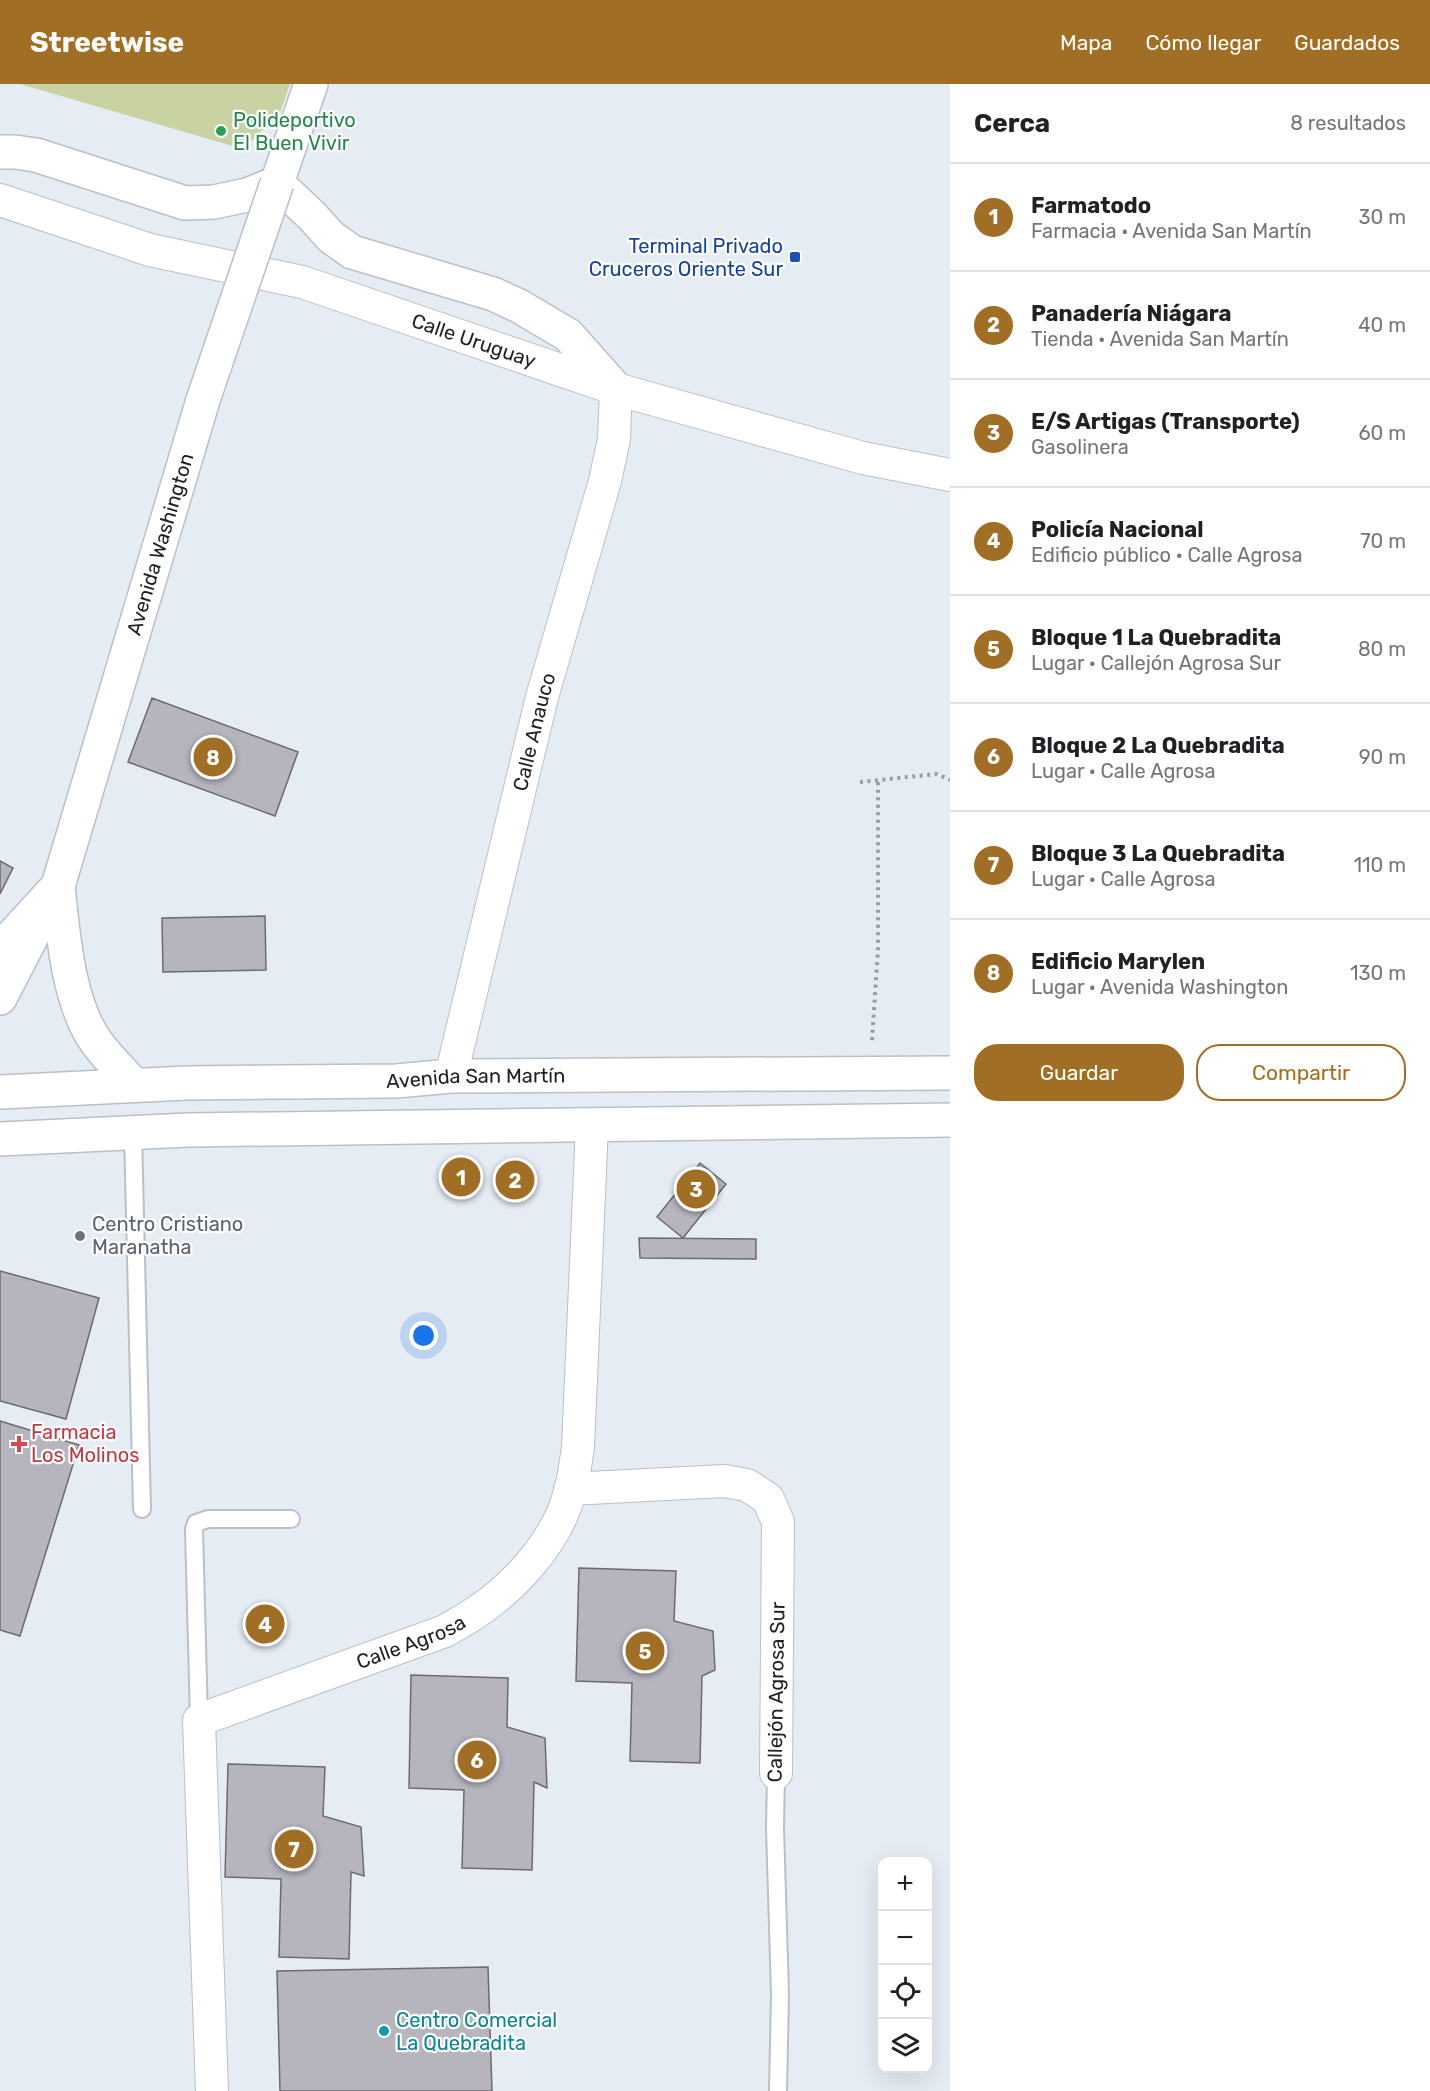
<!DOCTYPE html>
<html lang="es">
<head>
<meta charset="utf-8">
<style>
	:root { --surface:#fff; --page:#f6f6f6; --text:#202124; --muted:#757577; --line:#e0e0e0; --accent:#a06e24 }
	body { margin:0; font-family:Rubik,sans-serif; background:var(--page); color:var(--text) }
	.controls { position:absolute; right:18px; bottom:18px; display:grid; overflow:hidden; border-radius:12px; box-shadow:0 6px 24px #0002 }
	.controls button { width:54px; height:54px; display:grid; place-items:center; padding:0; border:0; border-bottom:2px solid var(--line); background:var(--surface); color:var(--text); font:30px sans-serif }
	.you { position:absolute; left:424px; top:1252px; width:21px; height:21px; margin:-15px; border:4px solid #fff; border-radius:50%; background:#1a73e8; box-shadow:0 0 0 9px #1a73e833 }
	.badge { display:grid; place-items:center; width:39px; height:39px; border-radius:50%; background:var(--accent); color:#fff; font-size:20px; font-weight:700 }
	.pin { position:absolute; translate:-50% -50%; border:3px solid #fff; box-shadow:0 2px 6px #0006 }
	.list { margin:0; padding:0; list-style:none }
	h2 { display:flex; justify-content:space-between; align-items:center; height:78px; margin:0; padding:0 24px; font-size:26px }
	h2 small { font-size:20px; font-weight:400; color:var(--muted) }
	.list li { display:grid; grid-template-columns:39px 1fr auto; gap:18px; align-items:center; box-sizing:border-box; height:108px; padding:0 24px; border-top:2px solid var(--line) }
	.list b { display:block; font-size:22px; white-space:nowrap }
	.list p { margin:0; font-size:20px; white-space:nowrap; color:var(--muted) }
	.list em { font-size:20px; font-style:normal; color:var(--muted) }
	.actions { display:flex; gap:12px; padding:18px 24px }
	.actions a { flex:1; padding:14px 0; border:2px solid var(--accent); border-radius:24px; text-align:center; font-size:21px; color:var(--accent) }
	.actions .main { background:var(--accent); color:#fff }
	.icon { flex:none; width:33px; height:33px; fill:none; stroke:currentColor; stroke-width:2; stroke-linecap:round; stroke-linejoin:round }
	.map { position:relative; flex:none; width:950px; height:2007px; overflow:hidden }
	header { display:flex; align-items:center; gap:36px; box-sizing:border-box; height:84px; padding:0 30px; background:var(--accent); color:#fff }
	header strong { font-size:28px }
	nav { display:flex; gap:33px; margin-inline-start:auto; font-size:21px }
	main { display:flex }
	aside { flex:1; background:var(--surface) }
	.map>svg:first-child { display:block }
</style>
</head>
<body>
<header>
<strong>Streetwise</strong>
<nav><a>Mapa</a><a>Cómo llegar</a><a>Guardados</a></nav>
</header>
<main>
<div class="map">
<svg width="950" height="2007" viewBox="0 0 950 2007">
	<rect width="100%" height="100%" fill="#e5ecf3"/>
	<path fill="#c9d2a1" d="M 20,0 L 290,0 L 280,29 L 243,65 Z"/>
	<path fill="#b6b4bd" stroke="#6c6a72" stroke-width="1.5" d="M 152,614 L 298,668 L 275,732 L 128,678 Z
		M 0,777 L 13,784 L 0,810 Z
		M 265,832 L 266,886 L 163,888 L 162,834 Z
		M 700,1079 L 726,1100 L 683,1154 L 657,1133 Z
		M 639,1154 L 756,1155 L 756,1175 L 640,1174 Z
		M 0,1187 L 99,1214 L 66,1335 L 0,1317 Z
		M 0,1337 L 79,1361 L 20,1552 L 0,1546 Z
		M 579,1484 L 676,1487 L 674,1537 L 713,1547 L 715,1586 L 702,1592 L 700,1679 L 630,1677 L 632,1599 L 576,1597 Z
		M 411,1591 L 508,1594 L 507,1643 L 545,1654 L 547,1704 L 534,1698 L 532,1786 L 462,1784 L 464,1706 L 409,1704 Z
		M 228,1680 L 325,1683 L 323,1732 L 361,1743 L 364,1792 L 351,1788 L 349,1875 L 279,1873 L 281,1795 L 225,1793 Z
		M 488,1883 L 492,2007 L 280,2007 L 277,1887 Z"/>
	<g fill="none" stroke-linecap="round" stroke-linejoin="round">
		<defs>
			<path id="service" d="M 133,1048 L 142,1425
				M 199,1636 L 194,1445 L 196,1439 L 208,1435 L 291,1435
				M 776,1689 L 775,1744 L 780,1910 L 778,2007"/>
			<g id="minor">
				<path id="s1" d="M 0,116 L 150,166 L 302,198 L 616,305 L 863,374 L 950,391"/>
				<path id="s2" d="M 451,992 L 542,613 L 605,397 L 614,355 L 616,305"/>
				<path d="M 570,1405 L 724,1397 L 747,1401 L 768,1415 L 778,1438 L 776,1689"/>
				<path id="s3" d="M 212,2007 L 199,1636 L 445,1547 C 457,1540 470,1533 481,1525 C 515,1501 548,1465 564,1426 C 572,1406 575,1384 578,1363 L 592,1041"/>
			</g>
			<g id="tertiary">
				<path d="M 0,68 L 15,68 L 36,71 L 185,119 L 214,118 L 247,111 L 277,99"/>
				<path d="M 277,99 L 312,132 L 331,153 L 352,168 L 493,210 L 519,222 L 568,251 L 616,305"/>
				<path d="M 277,99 L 311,0"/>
				<path id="s4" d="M 0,914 L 58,802 L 203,316"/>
			</g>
			<g id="secondary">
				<path d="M 58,802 C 63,849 68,920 97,959 C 108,974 122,987 134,1001"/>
				<path d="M 0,865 L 58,802"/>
				<path id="s5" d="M 0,1008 L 186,999 L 396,997 L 451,992 L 950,989"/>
				<path d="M 0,1055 L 188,1046 L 950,1036"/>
			</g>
		</defs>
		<use href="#service" stroke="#b9c0c7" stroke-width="20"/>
		<use href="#minor" stroke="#b9c0c7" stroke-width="34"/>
		<use href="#tertiary" stroke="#b9c0c7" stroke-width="36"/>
		<use href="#secondary" stroke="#b9c0c7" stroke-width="36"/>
		<path stroke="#999ea4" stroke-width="4" stroke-dasharray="3 4.5" stroke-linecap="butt" d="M 860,698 L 937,690 L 950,696
			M 872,956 L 878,866 L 878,696"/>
		<use href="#service" stroke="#fff" stroke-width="16"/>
		<use href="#minor" stroke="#fff" stroke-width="32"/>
		<use href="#tertiary" stroke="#fff" stroke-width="33"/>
		<use href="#secondary" stroke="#fff" stroke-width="33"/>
		<defs>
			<path id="tertiary-bridge" d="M 203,316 L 277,99"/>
		</defs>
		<use href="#tertiary-bridge" stroke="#b9c0c7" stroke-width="36" stroke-linecap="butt"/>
		<use href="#tertiary-bridge" stroke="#fff" stroke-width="33"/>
	</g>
	<circle fill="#2e9e5b" stroke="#fff" stroke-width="2" cx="221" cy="47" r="6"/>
	<rect fill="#1a4fb4" stroke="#fff" stroke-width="2" x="789" y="167" width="12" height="12" rx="3"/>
	<circle fill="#6b7280" stroke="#fff" stroke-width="2" cx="80" cy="1152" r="6"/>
	<path fill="#e0444e" stroke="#fff" stroke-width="2" d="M16 1351h6v6h6v6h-6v6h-6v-6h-6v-6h6z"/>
	<circle fill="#0f9aa8" stroke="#fff" stroke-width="2" cx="384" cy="1947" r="6"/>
	<g text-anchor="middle" stroke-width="4.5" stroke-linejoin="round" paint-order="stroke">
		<g font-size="20" fill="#27864d" stroke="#fff" text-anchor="start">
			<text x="233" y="43">Polideportivo<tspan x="233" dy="23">El Buen Vivir</tspan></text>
		</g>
		<g font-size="20" fill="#164399" stroke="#fff" text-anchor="end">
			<text x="783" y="169">Terminal Privado<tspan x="783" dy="23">Cruceros Oriente Sur</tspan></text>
		</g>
		<g font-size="20" fill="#1d1f22" stroke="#fff">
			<text dy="7" stroke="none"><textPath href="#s1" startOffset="495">Calle Uruguay</textPath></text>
			<text dy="7" stroke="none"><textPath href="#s4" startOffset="483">Avenida Washington</textPath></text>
			<text dy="7" stroke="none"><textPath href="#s2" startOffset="354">Calle Anauco</textPath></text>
			<text dy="7" stroke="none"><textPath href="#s5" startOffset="476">Avenida San Martín</textPath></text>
			<text dy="7" stroke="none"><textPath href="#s3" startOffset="597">Calle Agrosa</textPath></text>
			<text transform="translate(776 1608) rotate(-89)" y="7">Callejón Agrosa Sur</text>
		</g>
		<g font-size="20" fill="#5b616d" stroke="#fff" text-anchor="start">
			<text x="92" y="1147">Centro Cristiano<tspan x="92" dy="23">Maranatha</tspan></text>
		</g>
		<g font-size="20" fill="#be3a42" stroke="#fff" text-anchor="start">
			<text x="31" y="1355">Farmacia<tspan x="31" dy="23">Los Molinos</tspan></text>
		</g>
		<g font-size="20" fill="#0d838f" stroke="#fff" text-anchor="start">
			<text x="396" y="1943">Centro Comercial<tspan x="396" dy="23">La Quebradita</tspan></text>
		</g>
	</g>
</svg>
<div class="controls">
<button>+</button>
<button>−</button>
<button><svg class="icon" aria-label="locate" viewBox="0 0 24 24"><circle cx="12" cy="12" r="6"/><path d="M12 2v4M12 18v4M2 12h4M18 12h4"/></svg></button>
<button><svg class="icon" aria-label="layers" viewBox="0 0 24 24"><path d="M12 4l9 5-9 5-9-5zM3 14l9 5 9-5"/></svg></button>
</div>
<div class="you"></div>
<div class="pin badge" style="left:461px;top:1093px">1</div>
<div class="pin badge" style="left:515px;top:1096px">2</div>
<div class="pin badge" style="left:696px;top:1105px">3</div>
<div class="pin badge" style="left:265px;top:1540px">4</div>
<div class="pin badge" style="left:645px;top:1567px">5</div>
<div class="pin badge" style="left:477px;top:1676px">6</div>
<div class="pin badge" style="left:294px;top:1765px">7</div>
<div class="pin badge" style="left:213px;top:673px">8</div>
</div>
<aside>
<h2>Cerca<small>8 resultados</small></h2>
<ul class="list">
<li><span class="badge">1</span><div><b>Farmatodo</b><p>Farmacia · Avenida San Martín</p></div><em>30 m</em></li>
<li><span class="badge">2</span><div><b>Panadería Niágara</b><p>Tienda · Avenida San Martín</p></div><em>40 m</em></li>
<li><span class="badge">3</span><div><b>E/S Artigas (Transporte)</b><p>Gasolinera</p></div><em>60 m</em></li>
<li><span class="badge">4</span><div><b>Policía Nacional</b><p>Edificio público · Calle Agrosa</p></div><em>70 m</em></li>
<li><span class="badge">5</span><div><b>Bloque 1 La Quebradita</b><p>Lugar · Callejón Agrosa Sur</p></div><em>80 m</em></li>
<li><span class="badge">6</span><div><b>Bloque 2 La Quebradita</b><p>Lugar · Calle Agrosa</p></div><em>90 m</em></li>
<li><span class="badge">7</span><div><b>Bloque 3 La Quebradita</b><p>Lugar · Calle Agrosa</p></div><em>110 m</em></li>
<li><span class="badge">8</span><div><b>Edificio Marylen</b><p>Lugar · Avenida Washington</p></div><em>130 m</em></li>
</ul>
<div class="actions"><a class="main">Guardar</a><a>Compartir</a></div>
</aside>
</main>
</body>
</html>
